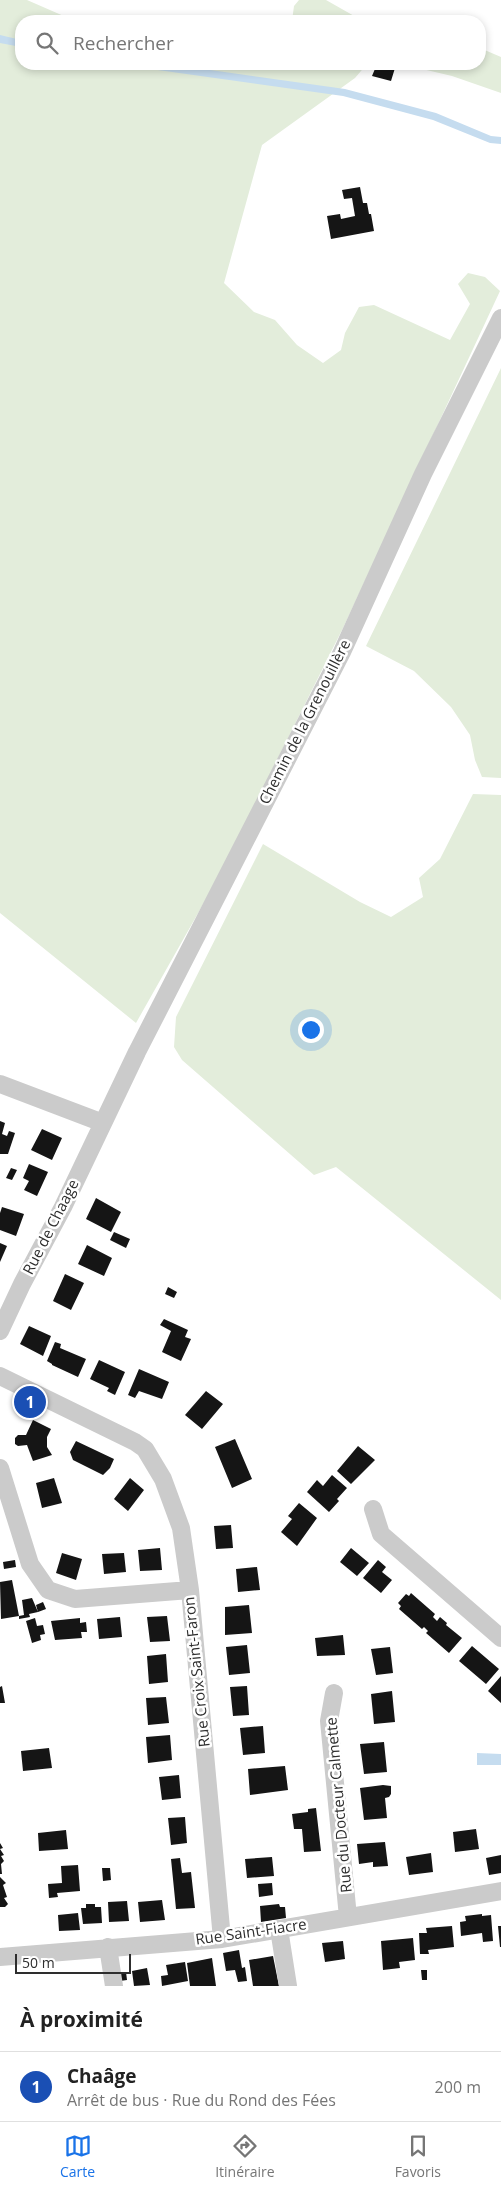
<!DOCTYPE html>
<html lang="fr">
<head>
<meta charset="utf-8">
<style>
	:root { --surface:#fff; --page:#f2f2f2; --text:#222; --muted:#767676; --line:#e0e0e0; --accent:#1a73e8 }
	body { margin:0; font-family:"Open Sans",sans-serif; background:var(--page); color:var(--text) }
	.scale { position:absolute; left:15px; bottom:12px; width:116px; box-sizing:border-box; padding-left:5px; border:2px solid #2e2e2e; border-top:0; font-size:14px; line-height:18px; white-space:nowrap; color:#2e2e2e; -webkit-text-stroke:4px #fff; paint-order:stroke }
	.you { position:absolute; left:310px; top:1029px; width:18px; height:18px; margin:-12px; border:4px solid #fff; border-radius:50%; background:#1a73e8; box-shadow:0 0 0 8px #1a73e833 }
	.badge { display:grid; place-items:center; width:32px; height:32px; border-radius:50%; background:var(--accent); color:#fff; font-size:16px; font-weight:700 }
	.pin { position:absolute; translate:-50% -50%; border:2px solid #fff; box-shadow:0 1px 5px #0006 }
	.list { margin:0; padding:0; list-style:none }
	h2 { display:flex; justify-content:space-between; align-items:center; height:65px; margin:0; padding:0 20px; font-size:21px }
	h2 small { font-size:16px; font-weight:400; color:var(--muted) }
	.list li { display:grid; grid-template-columns:32px 1fr auto; gap:15px; align-items:center; box-sizing:border-box; height:70px; padding:0 20px; border-top:1px solid var(--line) }
	.list b { display:block; font-size:19px; white-space:nowrap }
	.list p { margin:0; font-size:16px; white-space:nowrap; color:var(--muted) }
	.list em { font-size:16px; font-style:normal; color:var(--muted) }
	.icon { flex:none; width:28px; height:28px; fill:none; stroke:currentColor; stroke-width:2; stroke-linecap:round; stroke-linejoin:round }
	.map { position:relative; flex:none; width:501px; height:1986px; overflow:hidden }
	.search { position:absolute; background:var(--surface); box-shadow:0 2px 8px #0003; left:15px; right:15px; top:15px; height:55px; display:flex; align-items:center; gap:12px; box-sizing:border-box; padding:0 18px; border-radius:20px; color:var(--muted); font-size:19px }
	.sheet { height:135px; background:var(--surface) }
	nav { display:flex; justify-content:space-around; align-items:center; box-sizing:border-box; height:70px; border-top:1px solid var(--line); background:var(--surface); font-size:14px; color:var(--muted) }
	nav a { display:grid; justify-items:center; gap:2px }
	nav .on { color:var(--accent) }
	.map>svg:first-child { display:block }
</style>
</head>
<body>
<div class="map">
<svg width="501" height="1986" viewBox="0 0 501 1986">
	<rect width="100%" height="100%" fill="#fff"/>
	<path fill="#e3eddb" d="M 0,0 L 27,0 L 66,17 L 82,21 L 21,21 L 21,64 L 367,64 L 355,78 L 262,145 L 224,283 L 254,312 L 275,320 L 297,345 L 323,363 L 341,350 L 345,333 L 359,307 L 374,305 L 450,340 L 470,304 L 458,284 L 468,273 L 485,277 L 500,291 L 343,628 L 219,876 L 136,1023 L 0,913 Z
		M 299,0 L 326,0 L 363,21 L 292,21 L 294,6 Z
		M 480,48 L 501,57 L 501,93 L 452,76 L 401,64 L 480,64 Z
		M 501,368 L 501,778 L 482,777 L 475,760 L 470,735 L 451,707 L 414,671 L 366,646 Z
		M 473,794 L 501,795 L 501,1300 L 336,1167 L 314,1175 L 182,1060 L 174,1047 L 176,1017 L 263,844 L 360,902 L 391,917 L 423,897 L 419,878 L 440,859 Z"/>
	<path fill="#c5dcef" d="M 0,35 L 21,40 L 21,47 L 0,43 Z
		M 115,64 L 168,64 L 345,89 L 436,113 L 491,136 L 501,137 L 501,144 L 490,143 L 433,120 L 343,96 Z
		M 477,1753 L 501,1754 L 501,1765 L 477,1765 Z"/>
	<path fill="#151515" d="M 377,64 L 395,68 L 391,81 L 372,76 Z
		M 360,187 L 363,203 L 367,203 L 369,214 L 371,214 L 374,231 L 331,239 L 327,216 L 340,214 L 341,219 L 355,216 L 352,198 L 344,199 L 342,190 Z
		M 0,1121 L 5,1123 L 2,1134 L 7,1136 L 9,1131 L 15,1133 L 8,1154 L 0,1154 Z
		M 42,1129 L 62,1138 L 52,1160 L 31,1150 Z
		M 29,1164 L 48,1172 L 37,1196 L 24,1190 L 29,1181 L 23,1178 Z
		M 11,1168 L 17,1170 L 12,1180 L 6,1178 Z
		M 96,1198 L 121,1212 L 111,1232 L 86,1219 Z
		M 2,1207 L 24,1214 L 16,1236 L 0,1230 L 0,1213 Z
		M 114,1232 L 130,1239 L 126,1248 L 110,1240 Z
		M 0,1243 L 7,1246 L 0,1262 Z
		M 87,1245 L 112,1258 L 104,1276 L 78,1264 Z
		M 65,1274 L 84,1283 L 71,1310 L 53,1301 Z
		M 168,1287 L 177,1292 L 174,1298 L 165,1294 Z
		M 164,1319 L 188,1330 L 185,1337 L 191,1339 L 181,1361 L 162,1352 L 171,1331 L 160,1325 Z
		M 29,1326 L 51,1336 L 43,1356 L 20,1344 Z
		M 55,1342 L 61,1344 L 60,1348 L 86,1359 L 78,1377 L 52,1365 L 52,1364 L 47,1361 Z
		M 99,1360 L 125,1372 L 115,1395 L 107,1391 L 109,1388 L 90,1379 Z
		M 139,1369 L 169,1382 L 162,1399 L 139,1391 L 135,1398 L 128,1395 Z
		M 206,1391 L 223,1404 L 202,1429 L 185,1415 Z
		M 33,1420 L 51,1429 L 47,1437 L 47,1447 L 52,1455 L 33,1461 L 27,1445 L 18,1446 L 15,1444 L 15,1438 L 18,1435 L 26,1435 Z
		M 235,1439 L 252,1479 L 232,1488 L 215,1447 Z
		M 76,1441 L 114,1459 L 110,1468 L 103,1475 L 73,1460 L 70,1452 Z
		M 358,1446 L 375,1460 L 351,1484 L 337,1471 Z
		M 332,1475 L 347,1488 L 337,1499 L 339,1501 L 329,1512 L 307,1492 L 317,1480 L 323,1486 Z
		M 54,1478 L 62,1503 L 42,1508 L 36,1483 Z
		M 130,1478 L 144,1490 L 128,1511 L 114,1499 Z
		M 299,1503 L 317,1518 L 297,1546 L 281,1532 L 292,1519 L 288,1516 Z
		M 231,1525 L 233,1548 L 216,1549 L 214,1526 Z
		M 160,1548 L 162,1570 L 140,1571 L 138,1550 Z
		M 351,1548 L 369,1563 L 357,1576 L 340,1562 Z
		M 62,1553 L 82,1559 L 76,1580 L 56,1573 Z
		M 124,1553 L 126,1572 L 104,1574 L 102,1554 Z
		M 15,1560 L 16,1567 L 4,1569 L 3,1562 Z
		M 378,1560 L 386,1567 L 382,1572 L 392,1580 L 381,1593 L 363,1578 Z
		M 257,1567 L 260,1590 L 238,1592 L 236,1569 Z
		M 12,1580 L 19,1616 L 1,1619 L 0,1582 Z
		M 411,1593 L 435,1614 L 433,1617 L 437,1621 L 440,1617 L 447,1623 L 446,1625 L 462,1638 L 449,1653 L 426,1633 L 428,1631 L 424,1627 L 422,1629 L 399,1609 L 401,1606 L 398,1603 L 406,1594 L 409,1596 Z
		M 32,1598 L 38,1612 L 29,1614 L 30,1617 L 19,1619 L 19,1616 L 24,1615 L 22,1600 Z
		M 43,1602 L 46,1609 L 38,1612 L 36,1605 Z
		M 249,1605 L 252,1633 L 225,1635 L 225,1607 Z
		M 167,1616 L 170,1641 L 150,1642 L 147,1617 Z
		M 120,1617 L 122,1637 L 99,1639 L 97,1619 Z
		M 35,1618 L 37,1626 L 43,1625 L 45,1634 L 40,1635 L 41,1640 L 32,1643 L 26,1621 Z
		M 80,1618 L 80,1623 L 86,1622 L 87,1632 L 81,1632 L 82,1638 L 55,1640 L 51,1621 Z
		M 343,1635 L 345,1655 L 317,1656 L 315,1638 Z
		M 247,1645 L 250,1673 L 229,1675 L 226,1647 Z
		M 472,1646 L 499,1669 L 486,1684 L 459,1661 Z
		M 390,1647 L 393,1673 L 376,1675 L 371,1649 Z
		M 166,1654 L 168,1682 L 149,1684 L 147,1656 Z
		M 501,1676 L 501,1703 L 488,1691 Z
		M 2,1686 L 5,1703 L 0,1703 L 0,1687 Z
		M 247,1686 L 249,1715 L 233,1716 L 230,1687 Z
		M 392,1691 L 395,1722 L 374,1724 L 371,1694 Z
		M 166,1697 L 169,1723 L 148,1725 L 146,1698 Z
		M 263,1726 L 265,1753 L 243,1755 L 240,1728 Z
		M 170,1735 L 172,1760 L 148,1763 L 146,1737 Z
		M 384,1742 L 387,1772 L 364,1774 L 360,1744 Z
		M 49,1748 L 52,1768 L 23,1771 L 21,1751 Z
		M 285,1766 L 288,1790 L 250,1795 L 248,1769 Z
		M 179,1775 L 181,1798 L 162,1800 L 159,1777 Z
		M 383,1785 L 391,1786 L 391,1794 L 389,1797 L 385,1798 L 387,1818 L 364,1820 L 360,1788 Z
		M 316,1808 L 321,1851 L 304,1852 L 302,1829 L 294,1829 L 292,1814 L 308,1812 L 308,1809 Z
		M 185,1817 L 187,1843 L 171,1845 L 168,1818 Z
		M 476,1829 L 479,1849 L 455,1852 L 453,1832 Z
		M 66,1830 L 68,1849 L 39,1851 L 38,1833 Z
		M 385,1842 L 388,1866 L 373,1867 L 373,1862 L 359,1864 L 357,1844 Z
		M 0,1843 L 3,1848 L 0,1849 L 4,1855 L 1,1856 L 4,1861 L 1,1864 L 2,1874 L 0,1874 Z
		M 431,1853 L 433,1872 L 409,1875 L 406,1857 Z
		M 501,1855 L 501,1873 L 489,1875 L 486,1858 Z
		M 272,1857 L 274,1876 L 247,1878 L 245,1859 Z
		M 180,1858 L 182,1873 L 191,1872 L 195,1908 L 176,1909 L 171,1859 Z
		M 78,1865 L 80,1891 L 57,1893 L 58,1897 L 49,1898 L 48,1884 L 62,1883 L 61,1866 Z
		M 102,1868 L 110,1868 L 111,1880 L 103,1881 Z
		M 0,1877 L 6,1883 L 3,1885 L 7,1897 L 4,1898 L 8,1904 L 5,1907 L 0,1907 Z
		M 272,1883 L 273,1895 L 259,1897 L 258,1884 Z
		M 162,1900 L 165,1920 L 140,1922 L 138,1902 Z
		M 127,1901 L 129,1921 L 109,1922 L 108,1902 Z
		M 86,1904 L 95,1904 L 95,1907 L 101,1907 L 102,1923 L 83,1924 L 81,1908 L 86,1908 Z
		M 279,1904 L 280,1907 L 285,1907 L 286,1918 L 261,1922 L 260,1906 Z
		M 78,1913 L 80,1930 L 59,1931 L 58,1915 Z
		M 482,1914 L 482,1916 L 491,1915 L 493,1941 L 483,1942 L 482,1933 L 461,1936 L 460,1922 L 466,1921 L 465,1916 Z
		M 452,1926 L 454,1947 L 428,1950 L 429,1954 L 420,1954 L 419,1933 L 427,1933 L 426,1928 Z
		M 498,1926 L 501,1926 L 501,1947 L 500,1947 Z
		M 413,1938 L 415,1960 L 399,1962 L 400,1968 L 383,1970 L 381,1941 Z
		M 343,1941 L 345,1959 L 325,1962 L 322,1943 Z
		M 239,1950 L 242,1968 L 245,1967 L 247,1981 L 238,1982 L 235,1970 L 226,1971 L 223,1953 Z
		M 273,1956 L 279,1986 L 253,1986 L 249,1960 Z
		M 212,1958 L 216,1986 L 190,1986 L 187,1963 Z
		M 185,1962 L 188,1981 L 162,1986 L 161,1976 L 168,1975 L 166,1965 Z
		M 147,1968 L 150,1985 L 134,1986 L 132,1971 Z
		M 421,1970 L 427,1970 L 427,1980 L 422,1980 Z
		M 126,1972 L 127,1980 L 120,1981 L 118,1973 Z"/>
	<g fill="none" stroke-linecap="round" stroke-linejoin="round">
		<path stroke="#cbcbcb" stroke-width="18" d="M 0,1084 L 103,1123
			M 0,1331 L 22,1284 L 63,1207 L 137,1052 L 342,652 L 423,474 L 501,318
			M 0,1376 L 135,1442 L 145,1449 L 163,1479 L 181,1528 L 190,1590 L 222,1939
			M 0,1468 L 30,1564 L 48,1590 L 75,1599 L 190,1590
			M 373,1509 L 381,1534 L 501,1638
			M 334,1693 L 329,1721 L 348,1917
			M 279,1929 L 288,1986
			M 108,1947 L 114,1986
			M 0,1957 L 222,1939 L 501,1891"/>
	</g>
	<g text-anchor="middle" stroke-width="5" stroke-linejoin="round" paint-order="stroke">
		<g font-size="15" fill="#2e2e2e" stroke="#fff">
			<text transform="translate(305 722) rotate(-63)" y="5">Chemin de la Grenouillère</text>
			<text transform="translate(51 1227) rotate(-63)" y="5">Rue de Chaage</text>
			<text transform="translate(197 1672) rotate(-96)" y="5">Rue Croix Saint-Faron</text>
			<text transform="translate(339 1805) rotate(-95)" y="5">Rue du Docteur Calmette</text>
			<text transform="translate(251 1932) rotate(-8)" y="5">Rue Saint-Fiacre</text>
		</g>
	</g>
</svg>
<div class="scale">50 m</div>
<div class="you"></div>
<div class="pin badge" style="left:30px;top:1402px;background:#1a4fb4">1</div>
<div class="search"><svg class="icon" aria-label="search" viewBox="0 0 24 24"><circle cx="10" cy="10" r="6"/><path d="M15 15l6 6"/></svg>Rechercher</div>
</div>
<section class="sheet">
<h2>À proximité<small></small></h2>
<ul class="list">
<li><span class="badge" style="background:#1a4fb4">1</span><div><b>Chaâge</b><p>Arrêt de bus · Rue du Rond des Fées</p></div><em>200 m</em></li>
</ul>
</section>
<nav>
<a class="on"><svg class="icon" aria-label="map" viewBox="0 0 24 24"><path d="M3 6l6-2 6 2 6-2v14l-6 2-6-2-6 2zM9 4v14M15 6v14"/></svg>Carte</a>
<a><svg class="icon" aria-label="directions" viewBox="0 0 24 24"><path d="M12 3l9 9-9 9-9-9zM9 14v-3h6M13 9l2 2-2 2"/></svg>Itinéraire</a>
<a><svg class="icon" aria-label="saved" viewBox="0 0 24 24"><path d="M7 4h10v16l-5-4-5 4z"/></svg>Favoris</a>
</nav>
</body>
</html>
